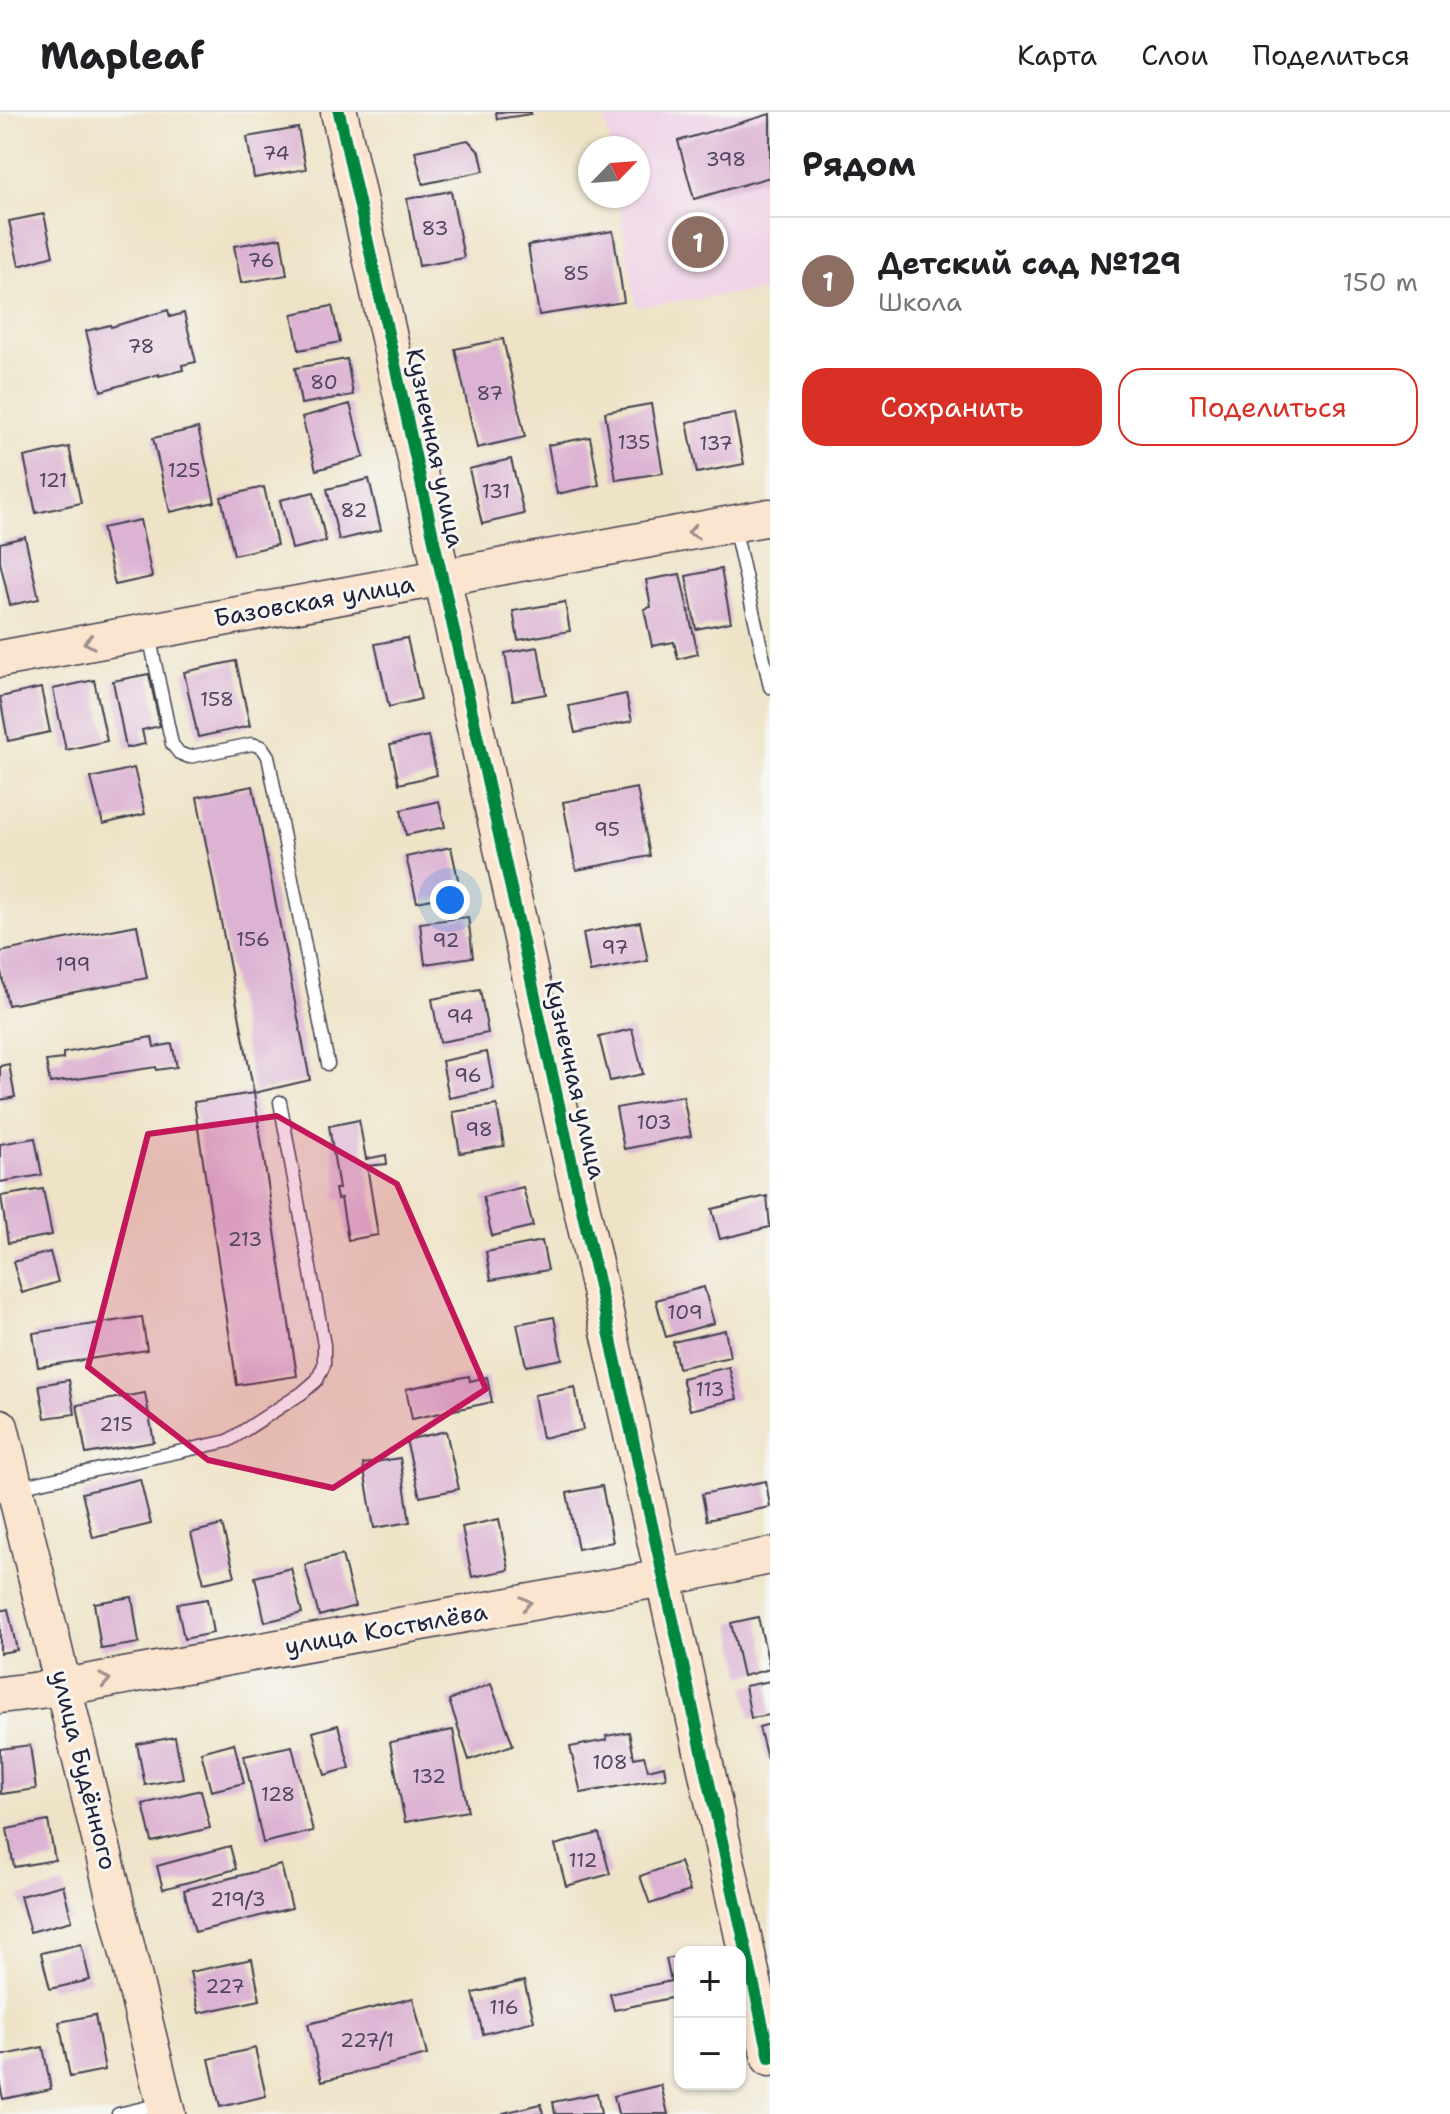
<!DOCTYPE html>
<html lang="ru">
<head>
<meta charset="utf-8">
<style>
	:root { --surface:#fff; --page:#f2f2f2; --text:#202124; --muted:#757577; --line:#e0e0e0; --accent:#d93025 }
	body { margin:0; font-family:"Shantell Sans",sans-serif; background:var(--page); color:var(--text) }
	.controls { position:absolute; right:24px; bottom:24px; display:grid; overflow:hidden; border-radius:16px; box-shadow:0 2px 6px #0004 }
	.controls button { width:72px; height:72px; display:grid; place-items:center; padding:0; border:0; border-bottom:2px solid var(--line); background:var(--surface); color:var(--text); font:40px sans-serif }
	.compass { position:absolute; left:578px; top:24px; width:72px; height:72px; border-radius:50%; background:var(--surface); box-shadow:0 2px 6px #0004; rotate:65deg }
	.you { position:absolute; left:450px; top:788px; width:28px; height:28px; margin:-20px; border:6px solid #fff; border-radius:50%; background:#1a73e8; box-shadow:0 0 0 12px #1a73e833 }
	.badge { display:grid; place-items:center; width:52px; height:52px; border-radius:50%; background:var(--accent); color:#fff; font-size:26px; font-weight:700 }
	.pin { position:absolute; translate:-50% -50%; border:4px solid #fff; box-shadow:0 2px 8px #0006 }
	.list { margin:0; padding:0; list-style:none }
	h2 { display:flex; justify-content:space-between; align-items:center; height:104px; margin:0; padding:0 32px; font-size:34px }
	h2 small { font-size:26px; font-weight:400; color:var(--muted) }
	.list li { display:grid; grid-template-columns:52px 1fr auto; gap:24px; align-items:center; box-sizing:border-box; height:128px; padding:0 32px; border-top:2px solid var(--line) }
	.list b { display:block; font-size:30px; white-space:nowrap }
	.list p { margin:0; font-size:26px; white-space:nowrap; color:var(--muted) }
	.list em { font-size:26px; font-style:normal; color:var(--muted) }
	.actions { display:flex; gap:16px; padding:24px 32px }
	.actions a { flex:1; padding:18px 0; border:2px solid var(--accent); border-radius:24px; text-align:center; font-size:28px; color:var(--accent) }
	.actions .main { background:var(--accent); color:#fff }
	.map { position:relative; flex:none; width:770px; height:2002px; overflow:hidden }
	header { display:flex; align-items:center; gap:48px; box-sizing:border-box; height:112px; padding:0 40px; background:var(--surface); border-bottom:2px solid var(--line) }
	header strong { font-size:38px }
	nav { display:flex; gap:44px; margin-inline-start:auto; font-size:28px }
	main { display:flex }
	aside { flex:1; background:var(--surface) }
	.map>svg:first-child { display:block }
</style>
</head>
<body>
<header>
<strong>Mapleaf</strong>
<nav><a>Карта</a><a>Слои</a><a>Поделиться</a></nav>
</header>
<main>
<div class="map">
<svg width="770" height="2002" viewBox="0 0 770 2002">
	<rect width="100%" height="100%" fill="#f6f6f2"/>
	<filter id="ink" filterUnits="userSpaceOnUse"><feTurbulence type="fractalNoise" baseFrequency=".0125" numOctaves="2"/><feDisplacementMap in="SourceGraphic" scale="16" xChannelSelector="R" yChannelSelector="G"/><feConvolveMatrix kernelMatrix="1 2 1 2 8 2 1 2 1" color-interpolation-filters="sRGB"/></filter>
	<filter id="wash" filterUnits="userSpaceOnUse"><feTurbulence type="fractalNoise" baseFrequency=".006" numOctaves="4" result="noise"/><feDisplacementMap in="SourceGraphic" scale="32" xChannelSelector="R" yChannelSelector="G"/><feGaussianBlur stdDeviation="1.8" result="paint"/><feColorMatrix in="noise" values="0 0 0 0 0 0 0 0 0 0 0 0 0 0 0 0 0 1.4 0 .05"/><feComposite in="paint" operator="in"/></filter>
	<g filter="url(#wash)">
		<rect width="100%" height="100%" fill="#eee3c6"/>
		<path fill="#efd0e6" d="M 604,0 L 770,0 L 770,177 L 636,195 L 618,84 L 638,84 L 638,36 L 611,36 Z"/>
		<g id="blocks">
			<path fill="#dcb3d3" d="M 496,0 L 531,0 L 531,2 L 497,7 Z
				M 770,2 L 770,65 L 694,87 L 678,29 Z
				M 298,16 L 306,57 L 254,66 L 247,25 Z
				M 468,28 L 480,41 L 484,59 L 423,72 L 415,39 Z
				M 451,79 L 464,146 L 419,154 L 407,87 Z
				M 44,102 L 53,144 L 19,154 L 9,109 Z
				M 613,119 L 624,190 L 539,203 L 528,133 Z
				M 281,126 L 287,163 L 241,171 L 234,134 Z
				M 332,194 L 340,230 L 299,238 L 292,202 Z
				M 168,198 L 170,205 L 184,201 L 196,250 L 182,253 L 183,258 L 159,264 L 159,262 L 101,279 L 86,219 L 110,213 L 111,215 Z
				M 503,227 L 525,325 L 477,336 L 455,237 Z
				M 347,247 L 353,283 L 301,292 L 295,256 Z
				M 350,292 L 364,345 L 316,358 L 302,305 Z
				M 651,292 L 663,361 L 616,368 L 605,300 Z
				M 734,301 L 744,352 L 697,361 L 687,310 Z
				M 198,316 L 215,390 L 170,400 L 153,326 Z
				M 590,325 L 599,373 L 557,382 L 548,333 Z
				M 69,335 L 81,391 L 36,401 L 24,345 Z
				M 511,347 L 524,402 L 482,412 L 469,357 Z
				M 369,367 L 381,418 L 339,428 L 327,377 Z
				M 264,375 L 277,433 L 234,443 L 221,385 Z
				M 314,380 L 326,429 L 292,437 L 280,388 Z
				M 140,408 L 152,465 L 115,473 L 102,416 Z
				M 25,425 L 39,487 L 10,493 L 0,450 L 0,431 Z
				M 721,457 L 731,510 L 696,517 L 686,464 Z
				M 680,462 L 698,542 L 678,547 L 674,530 L 652,534 L 644,497 L 651,495 L 646,468 Z
				M 565,490 L 570,519 L 518,528 L 513,499 Z
				M 407,526 L 421,587 L 389,595 L 375,532 Z
				M 538,535 L 546,582 L 513,588 L 505,541 Z
				M 236,549 L 250,614 L 198,625 L 184,560 Z
				M 149,562 L 160,614 L 142,618 L 145,632 L 126,636 L 113,569 Z
				M 94,568 L 107,629 L 66,638 L 53,577 Z
				M 41,576 L 50,620 L 8,629 L 0,585 Z
				M 626,582 L 632,609 L 575,621 L 569,594 Z
				M 428,624 L 437,663 L 399,672 L 390,633 Z
				M 134,656 L 145,702 L 103,712 L 91,666 Z
				M 253,674 L 310,968 L 254,981 L 197,685 Z
				M 637,676 L 650,744 L 576,758 L 563,690 Z
				M 439,689 L 445,715 L 406,723 L 401,698 Z
				M 451,735 L 461,781 L 417,790 L 406,745 Z
				M 468,805 L 473,845 L 425,852 L 420,811 Z
				M 640,810 L 648,849 L 590,860 L 583,821 Z
				M 137,813 L 147,866 L 8,893 L 0,855 L 0,840 Z
				M 480,878 L 488,921 L 440,930 L 432,887 Z
				M 632,917 L 643,962 L 610,969 L 599,925 Z
				M 152,925 L 154,935 L 172,932 L 177,955 L 157,958 L 156,955 L 50,971 L 46,949 L 63,947 L 63,941 Z
				M 487,940 L 494,977 L 449,986 L 442,949 Z
				M 9,952 L 15,985 L 0,988 L 0,954 Z
				M 254,981 L 297,1264 L 237,1273 L 194,990 Z
				M 683,984 L 691,1024 L 624,1037 L 616,996 Z
				M 497,993 L 504,1034 L 460,1041 L 453,1000 Z
				M 359,1008 L 366,1047 L 386,1043 L 387,1052 L 367,1054 L 378,1123 L 348,1128 L 341,1086 L 337,1087 L 335,1077 L 339,1077 L 329,1014 Z
				M 35,1026 L 42,1063 L 0,1070 L 0,1032 Z
				M 523,1075 L 533,1114 L 492,1124 L 483,1085 Z
				M 43,1077 L 52,1123 L 8,1131 L 1,1084 Z
				M 767,1084 L 770,1115 L 720,1127 L 712,1097 Z
				M 542,1129 L 548,1158 L 491,1168 L 486,1140 Z
				M 50,1140 L 58,1170 L 22,1181 L 13,1150 Z
				M 704,1175 L 714,1211 L 666,1225 L 656,1188 Z
				M 142,1205 L 147,1238 L 38,1255 L 33,1221 Z
				M 554,1205 L 562,1247 L 526,1254 L 517,1212 Z
				M 725,1218 L 730,1245 L 678,1256 L 673,1230 Z
				M 729,1255 L 737,1287 L 690,1298 L 682,1266 Z
				M 469,1264 L 470,1269 L 487,1265 L 492,1290 L 412,1307 L 406,1277 Z
				M 69,1268 L 75,1302 L 45,1306 L 39,1273 Z
				M 575,1275 L 583,1318 L 542,1326 L 534,1283 Z
				M 145,1281 L 154,1330 L 86,1342 L 77,1293 Z
				M 446,1319 L 459,1377 L 420,1385 L 406,1328 Z
				M 400,1346 L 410,1410 L 374,1416 L 363,1352 Z
				M 140,1367 L 151,1412 L 93,1426 L 82,1381 Z
				M 766,1369 L 770,1395 L 707,1408 L 702,1382 Z
				M 602,1374 L 613,1430 L 578,1437 L 567,1381 Z
				M 499,1407 L 509,1458 L 472,1465 L 462,1415 Z
				M 222,1413 L 235,1464 L 204,1471 L 191,1421 Z
				M 342,1443 L 355,1494 L 319,1504 L 305,1453 Z
				M 291,1456 L 302,1501 L 265,1510 L 255,1465 Z
				M 132,1485 L 139,1531 L 101,1537 L 94,1491 Z
				M 207,1487 L 213,1521 L 184,1527 L 177,1492 Z
				M 8,1497 L 17,1538 L 0,1541 L 0,1499 Z
				M 758,1505 L 770,1557 L 743,1564 L 731,1511 Z
				M 770,1569 L 770,1603 L 751,1606 L 745,1574 Z
				M 491,1572 L 513,1633 L 469,1648 L 449,1588 Z
				M 770,1612 L 770,1646 L 767,1647 L 759,1615 Z
				M 338,1613 L 350,1656 L 325,1663 L 313,1620 Z
				M 453,1618 L 468,1699 L 405,1710 L 390,1630 Z
				M 629,1620 L 634,1646 L 644,1644 L 648,1658 L 664,1654 L 666,1666 L 581,1681 L 570,1635 L 607,1628 L 606,1624 Z
				M 175,1625 L 183,1666 L 145,1673 L 137,1632 Z
				M 234,1631 L 244,1671 L 211,1679 L 201,1640 Z
				M 30,1633 L 36,1677 L 1,1682 L 0,1637 Z
				M 292,1634 L 313,1719 L 263,1731 L 244,1644 Z
				M 201,1678 L 210,1716 L 152,1730 L 143,1692 Z
				M 48,1709 L 55,1748 L 14,1755 L 7,1717 Z
				M 599,1721 L 610,1762 L 566,1774 L 555,1733 Z
				M 230,1734 L 236,1757 L 163,1777 L 157,1754 Z
				M 680,1750 L 690,1779 L 650,1792 L 640,1764 Z
				M 281,1753 L 292,1796 L 195,1820 L 184,1778 Z
				M 63,1773 L 72,1809 L 30,1820 L 20,1784 Z
				M 81,1832 L 90,1868 L 50,1877 L 41,1841 Z
				M 680,1844 L 680,1884 L 614,1898 L 610,1882 L 671,1869 L 666,1847 Z
				M 252,1847 L 260,1888 L 199,1901 L 190,1860 Z
				M 524,1869 L 534,1909 L 483,1922 L 473,1881 Z
				M 413,1886 L 427,1943 L 322,1969 L 308,1912 Z
				M 95,1903 L 105,1958 L 70,1965 L 59,1910 Z
				M 43,1935 L 51,1977 L 3,1987 L 0,1973 L 0,1944 Z
				M 255,1936 L 266,1984 L 220,1995 L 209,1947 Z
				M 661,1973 L 668,2002 L 618,2002 L 614,1984 Z
				M 597,1981 L 601,2002 L 555,2002 L 553,1990 Z
				M 541,1992 L 543,2002 L 503,2002 L 503,2001 Z"/>
		</g>
	</g>
	<g filter="url(#ink)">
		<use href="#blocks" fill-opacity="0" stroke="#413f50" stroke-width="2"/>
		<g fill="none" stroke-linecap="round" stroke-linejoin="round">
			<defs>
				<path id="lane" d="M 734,414 L 770,575
					M 149,523 L 172,632 L 179,641 L 189,645 L 252,632 L 262,635 L 268,644 L 328,952
					M 18,1375 L 228,1329 L 302,1281 L 317,1268 L 324,1253 L 324,1233 L 280,990
					M 118,2002 L 161,1992"/>
				<path id="secondary" d="M 339,0 L 770,1946
					M 0,547 L 770,405
					M 0,1315 L 167,2002
					M 0,1583 L 64,1575 L 663,1466 L 770,1444"/>
			</defs>
			<use href="#lane" stroke="#413f50" stroke-width="15"/>
			<use href="#secondary" stroke="#413f50" stroke-width="39"/>
			<use href="#lane" stroke="#fff" stroke-width="12"/>
			<use href="#secondary" stroke="#fce5cf" stroke-width="36"/>
			<defs>
				<path id="cycleway" d="M 339,0 L 770,1946"/>
			</defs>
			<use href="#cycleway" stroke="#f6f6f2" stroke-width="17"/>
			<use href="#cycleway" stroke="#00873e" stroke-width="12"/>
		</g>
		<defs><path id="oneway-chevron" d="M-2-3.5L2.5 0L-2 3.5" fill="none" stroke-width="1.6" stroke-linecap="round" stroke-linejoin="round" transform="scale(2)"/></defs>
		<g stroke="#9a8d8c">
			<use href="#oneway-chevron" transform="translate(693 420) rotate(170)"/>
			<use href="#oneway-chevron" transform="translate(89 530) rotate(170)"/>
			<use href="#oneway-chevron" transform="translate(526 1491) rotate(-10)"/>
			<use href="#oneway-chevron" transform="translate(105 1568) rotate(-10)"/>
		</g>
	</g>
	<path fill="#c2185b" fill-opacity="0.2" stroke="#c2185b" stroke-width="6" stroke-linejoin="round" d="M 277,1004 L 397,1072 L 486,1277 L 333,1376 L 208,1348 L 88,1255 L 148,1022 Z"/>
	<g text-anchor="middle" stroke-width="6" stroke-linejoin="round" paint-order="stroke">
		<g font-size="20" fill="#504661">
			<text x="276" y="48">74</text>
			<text x="726" y="54">398</text>
			<text x="435" y="123">83</text>
			<text x="261" y="155">76</text>
			<text x="576" y="168">85</text>
			<text x="141" y="241">78</text>
			<text x="324" y="277">80</text>
			<text x="490" y="288">87</text>
			<text x="634" y="337">135</text>
			<text x="716" y="338">137</text>
			<text x="184" y="365">125</text>
			<text x="53" y="375">121</text>
			<text x="496" y="386">131</text>
			<text x="354" y="405">82</text>
			<text x="217" y="594">158</text>
			<text x="607" y="724">95</text>
			<text x="253" y="834">156</text>
			<text x="446" y="835">92</text>
			<text x="615" y="842">97</text>
			<text x="73" y="859">199</text>
			<text x="460" y="911">94</text>
			<text x="468" y="970">96</text>
			<text x="654" y="1017">103</text>
			<text x="479" y="1024">98</text>
			<text x="245" y="1134">213</text>
			<text x="685" y="1207">109</text>
			<text x="710" y="1284">113</text>
			<text x="116" y="1319">215</text>
			<text x="610" y="1657">108</text>
			<text x="429" y="1671">132</text>
			<text x="278" y="1689">128</text>
			<text x="583" y="1755">112</text>
			<text x="238" y="1794">219/3</text>
			<text x="225" y="1881">227</text>
			<text x="504" y="1902">116</text>
			<text x="367" y="1935">227/1</text>
		</g>
		<g font-size="24" fill="#22223b" stroke="#f6f6f2">
			<text transform="translate(435 336) rotate(78)" y="8">Кузнечная улица</text>
			<text transform="translate(314 489) rotate(-10)" y="8">Базовская улица</text>
			<text transform="translate(575 968) rotate(77)" y="8">Кузнечная улица</text>
			<text transform="translate(386 1517) rotate(-10)" y="8">улица Костылёва</text>
			<text transform="translate(84 1658) rotate(76)" y="8">улица Будённого</text>
		</g>
	</g>
</svg>
<div class="controls">
<button>+</button>
<button>−</button>
</div>
<svg class="compass" viewBox="-18 -18 36 36"><path d="M0-13l5 13h-10z" fill="#e53935"/><path d="M0 13l5-13h-10z" fill="#757577"/></svg>
<div class="you"></div>
<div class="pin badge" style="left:698px;top:130px;background:#8d6e63">1</div>
</div>
<aside>
<h2>Рядом<small></small></h2>
<ul class="list">
<li><span class="badge" style="background:#8d6e63">1</span><div><b>Детский сад №129</b><p>Школа</p></div><em>150 m</em></li>
</ul>
<div class="actions"><a class="main">Сохранить</a><a>Поделиться</a></div>
</aside>
</main>
</body>
</html>
